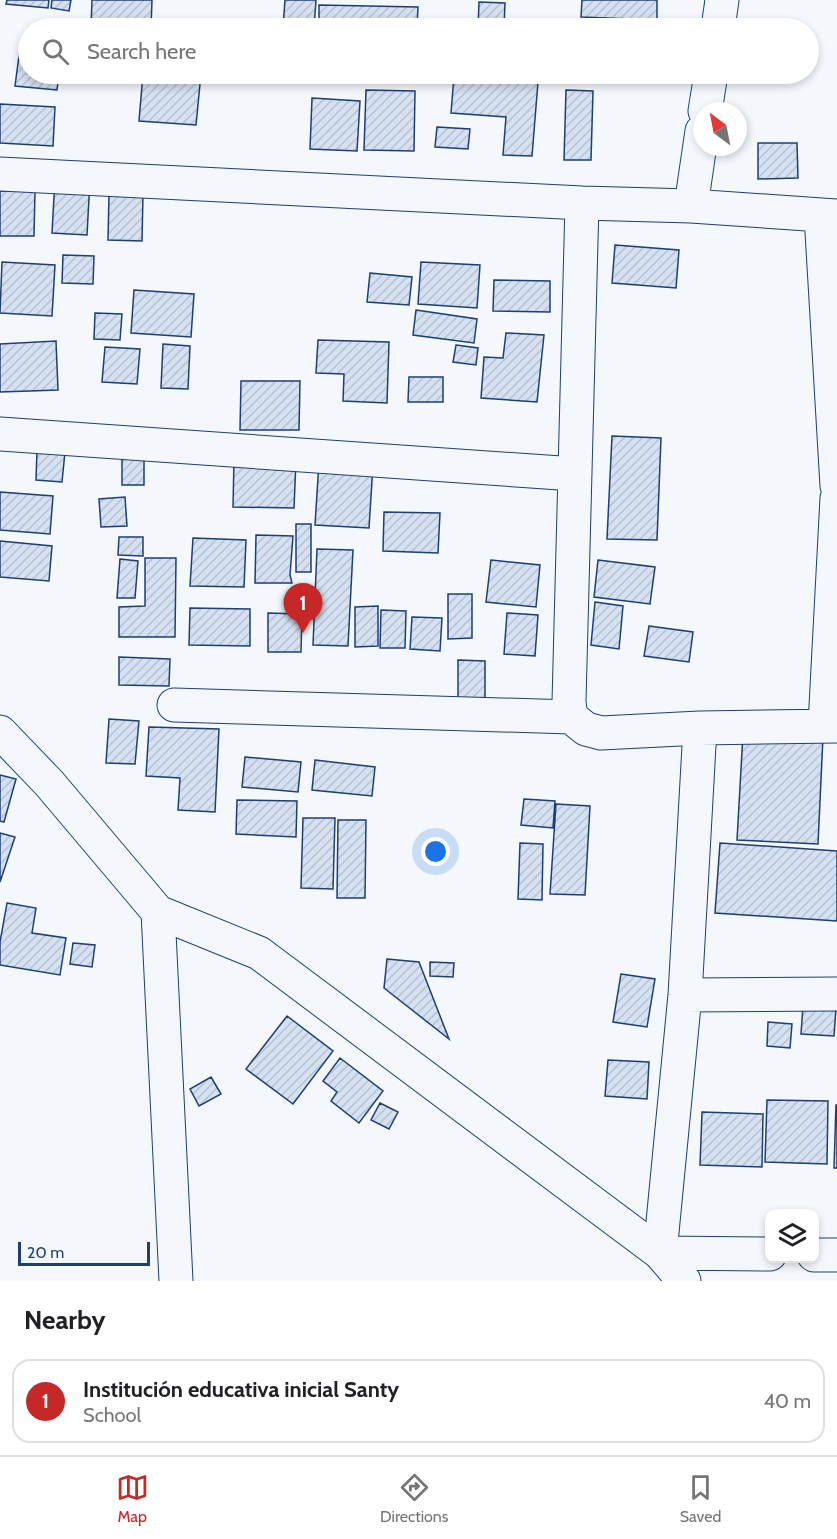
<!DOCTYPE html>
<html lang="en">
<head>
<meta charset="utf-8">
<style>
	:root { --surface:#fff; --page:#f2f2f2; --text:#202124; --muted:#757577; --line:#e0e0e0; --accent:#c62828 }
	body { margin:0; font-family:Cabin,sans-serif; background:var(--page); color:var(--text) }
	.controls { position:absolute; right:18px; bottom:18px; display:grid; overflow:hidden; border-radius:12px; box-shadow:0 3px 9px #0003 }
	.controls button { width:54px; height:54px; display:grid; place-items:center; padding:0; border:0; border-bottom:2px solid var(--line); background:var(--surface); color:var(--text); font:30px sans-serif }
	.compass { position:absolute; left:693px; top:102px; width:54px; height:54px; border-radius:50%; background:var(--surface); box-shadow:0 3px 9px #0003; rotate:328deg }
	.scale { position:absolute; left:18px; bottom:15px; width:132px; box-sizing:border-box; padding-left:6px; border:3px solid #1d3f73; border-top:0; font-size:16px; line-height:21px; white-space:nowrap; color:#1d3f73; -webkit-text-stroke:4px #f4f7fb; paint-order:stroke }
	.you { position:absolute; left:436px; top:852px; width:21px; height:21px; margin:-15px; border:4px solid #fff; border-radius:50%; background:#1a73e8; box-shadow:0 0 0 9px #1a73e833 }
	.badge { display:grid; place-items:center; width:39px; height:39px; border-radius:50%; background:var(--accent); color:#fff; font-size:20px; font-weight:700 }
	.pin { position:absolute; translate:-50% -50px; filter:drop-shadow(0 2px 3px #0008) }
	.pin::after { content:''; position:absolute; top:32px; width:21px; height:18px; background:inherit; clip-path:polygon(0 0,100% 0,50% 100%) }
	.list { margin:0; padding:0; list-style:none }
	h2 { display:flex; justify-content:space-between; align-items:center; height:78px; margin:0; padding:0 24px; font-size:26px }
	h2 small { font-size:20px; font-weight:400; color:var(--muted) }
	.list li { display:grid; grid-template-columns:39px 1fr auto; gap:18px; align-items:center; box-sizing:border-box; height:84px; margin:0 12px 12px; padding:0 12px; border:2px solid var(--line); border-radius:18px }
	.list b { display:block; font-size:22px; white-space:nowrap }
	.list p { margin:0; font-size:20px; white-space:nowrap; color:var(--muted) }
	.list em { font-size:20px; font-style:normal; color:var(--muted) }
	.icon { flex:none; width:33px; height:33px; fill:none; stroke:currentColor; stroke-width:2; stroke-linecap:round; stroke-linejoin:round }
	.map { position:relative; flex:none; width:837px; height:1281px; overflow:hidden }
	.search { position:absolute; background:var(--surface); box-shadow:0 3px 9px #0003; left:18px; right:18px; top:18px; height:66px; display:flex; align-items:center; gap:15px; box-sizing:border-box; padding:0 21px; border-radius:33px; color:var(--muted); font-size:22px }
	.sheet { height:174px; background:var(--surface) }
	nav { display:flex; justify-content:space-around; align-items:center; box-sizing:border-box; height:84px; border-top:2px solid var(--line); background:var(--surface); font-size:16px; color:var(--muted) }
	nav a { display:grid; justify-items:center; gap:3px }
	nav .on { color:var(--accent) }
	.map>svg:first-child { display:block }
</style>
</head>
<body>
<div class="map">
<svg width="837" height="1281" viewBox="0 0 837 1281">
	<defs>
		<pattern id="building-hatch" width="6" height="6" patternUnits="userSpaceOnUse" patternTransform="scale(1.5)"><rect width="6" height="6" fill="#d5e0f0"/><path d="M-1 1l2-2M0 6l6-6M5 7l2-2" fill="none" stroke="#b6c1d1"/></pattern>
	</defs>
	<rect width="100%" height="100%" fill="#f4f7fb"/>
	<path fill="url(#building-hatch)" stroke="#1d3f73" stroke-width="1.5" d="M 7,0 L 49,0 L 48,8 L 6,4 Z
		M 52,0 L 71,0 L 69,11 L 51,8 Z
		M 92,0 L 152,0 L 151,28 L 91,28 Z
		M 285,0 L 316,0 L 314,28 L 283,28 Z
		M 582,0 L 657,0 L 657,20 L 581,17 Z
		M 479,2 L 505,3 L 504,28 L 478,28 Z
		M 319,5 L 418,7 L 417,28 L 319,28 Z
		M 20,48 L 28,49 L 28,74 L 59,74 L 57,90 L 15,86 Z
		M 143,74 L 201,74 L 196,125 L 139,121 Z
		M 224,74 L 258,74 L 257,80 L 223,80 Z
		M 265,74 L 308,74 L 308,81 L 265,80 Z
		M 317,74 L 416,74 L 415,80 L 317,78 Z
		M 454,76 L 538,82 L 532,156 L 503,155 L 506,117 L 451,113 Z
		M 366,90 L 415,91 L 414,151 L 364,150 Z
		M 566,90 L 593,91 L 591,160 L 564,160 Z
		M 312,98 L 360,101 L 357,151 L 310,149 Z
		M 0,104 L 55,107 L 53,146 L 0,143 Z
		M 437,127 L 470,129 L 468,149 L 435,147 Z
		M 758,143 L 797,143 L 798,178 L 758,179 Z
		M 55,179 L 90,180 L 87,235 L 52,233 Z
		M 0,191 L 35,191 L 34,236 L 0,236 Z
		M 109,195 L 143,195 L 142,241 L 108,240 Z
		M 615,245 L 679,250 L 676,288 L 612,283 Z
		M 63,255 L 94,256 L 93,284 L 62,283 Z
		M 2,262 L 55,265 L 52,316 L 0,313 Z
		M 421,262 L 480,265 L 477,308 L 418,304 Z
		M 370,273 L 412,277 L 409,305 L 367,302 Z
		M 494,280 L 550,281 L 550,312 L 493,311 Z
		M 134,290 L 194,294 L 191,337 L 131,333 Z
		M 416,310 L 477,319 L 474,343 L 413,335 Z
		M 95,313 L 122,314 L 120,340 L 94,339 Z
		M 506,333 L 544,335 L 537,402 L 481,398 L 484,357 L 503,358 Z
		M 318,340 L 389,342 L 387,403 L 343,401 L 344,374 L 316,373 Z
		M 56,341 L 58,390 L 0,392 L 0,344 Z
		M 163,344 L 190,346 L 188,389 L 161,388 Z
		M 456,345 L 478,348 L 476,365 L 453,362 Z
		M 105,347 L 140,349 L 137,384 L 102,382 Z
		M 409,377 L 443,377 L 443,402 L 408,402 Z
		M 241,381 L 300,381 L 299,430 L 240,430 Z
		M 612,436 L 661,438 L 657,540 L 607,539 Z
		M 37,450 L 65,452 L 62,482 L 36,480 Z
		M 144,450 L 144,485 L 122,485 L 122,451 Z
		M 234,459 L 296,460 L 294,508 L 233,507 Z
		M 319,462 L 373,465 L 369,528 L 315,525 Z
		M 0,492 L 53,496 L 50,534 L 0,530 Z
		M 125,497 L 127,526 L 101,527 L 99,499 Z
		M 384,512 L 440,513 L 438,553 L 383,551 Z
		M 296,524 L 311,524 L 311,572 L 296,572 Z
		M 256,535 L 293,536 L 290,575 L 292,583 L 255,583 Z
		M 119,537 L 143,537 L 143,556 L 118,555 Z
		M 193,538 L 246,540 L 244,587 L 190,586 Z
		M 0,541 L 52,546 L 49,581 L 0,577 Z
		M 317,549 L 353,550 L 348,646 L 313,645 Z
		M 145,558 L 176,558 L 175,637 L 119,637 L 119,607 L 145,606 Z
		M 120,559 L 138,561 L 135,598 L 117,598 Z
		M 491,560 L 540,565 L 536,607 L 486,602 Z
		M 598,560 L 655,567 L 650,604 L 594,597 Z
		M 448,594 L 472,594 L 472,638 L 448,639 Z
		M 595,602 L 623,606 L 619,649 L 591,645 Z
		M 378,606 L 378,646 L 355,647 L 355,607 Z
		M 190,608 L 250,609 L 250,646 L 189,645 Z
		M 381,610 L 406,611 L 405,648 L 380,648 Z
		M 268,613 L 302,614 L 301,652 L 268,652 Z
		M 507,613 L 538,615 L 535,656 L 504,654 Z
		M 412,617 L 442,618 L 440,651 L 410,649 Z
		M 649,626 L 693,632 L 689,662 L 644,656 Z
		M 119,657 L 170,659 L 169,686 L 119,685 Z
		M 458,660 L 485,661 L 485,700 L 458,699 Z
		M 109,719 L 139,721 L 135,764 L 106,763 Z
		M 149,727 L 219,729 L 215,812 L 178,810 L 180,778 L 146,776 Z
		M 743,734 L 823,737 L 818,844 L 737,840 Z
		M 245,757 L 301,762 L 298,792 L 242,787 Z
		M 315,760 L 375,767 L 372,796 L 312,790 Z
		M 0,775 L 16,779 L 4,822 L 0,821 Z
		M 524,799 L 555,801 L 553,828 L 521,825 Z
		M 237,800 L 297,801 L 296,837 L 236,834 Z
		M 556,804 L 590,806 L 585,895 L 550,894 Z
		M 303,818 L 335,818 L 333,889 L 301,888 Z
		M 338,820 L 366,820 L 365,898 L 337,898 Z
		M 0,833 L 15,837 L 0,882 Z
		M 520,843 L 543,844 L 542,900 L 518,899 Z
		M 720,843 L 837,851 L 837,921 L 715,913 Z
		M 7,903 L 36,908 L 32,933 L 66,938 L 60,975 L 0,965 L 0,942 Z
		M 73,943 L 95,945 L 92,967 L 70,964 Z
		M 387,959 L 419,962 L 449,1039 L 384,988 Z
		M 430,962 L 454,963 L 453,977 L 430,976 Z
		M 621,974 L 655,979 L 647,1027 L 613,1022 Z
		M 803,1006 L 836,1008 L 834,1036 L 801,1034 Z
		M 287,1016 L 333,1051 L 293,1104 L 246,1069 Z
		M 768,1022 L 792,1024 L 790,1048 L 767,1046 Z
		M 340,1058 L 383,1091 L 359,1123 L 331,1101 L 337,1092 L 323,1081 Z
		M 608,1060 L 649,1062 L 647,1099 L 605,1096 Z
		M 211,1077 L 221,1094 L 199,1106 L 190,1089 Z
		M 767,1100 L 828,1101 L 827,1164 L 765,1162 Z
		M 380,1103 L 398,1112 L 389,1129 L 371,1120 Z
		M 836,1105 L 837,1105 L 837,1168 L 834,1168 Z
		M 702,1112 L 763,1114 L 762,1167 L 700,1165 Z"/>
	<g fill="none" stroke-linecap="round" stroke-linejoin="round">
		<defs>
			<path id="street" d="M 718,28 L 722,0
				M 705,111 L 711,74
				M 0,174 L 582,203 L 691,206 L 837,216
				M 582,203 L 569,702 L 571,717 L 586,729 L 601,733 L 700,728 L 837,726
				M 691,206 L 702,131
				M 821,215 L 837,486
				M 0,434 L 575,474
				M 174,705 L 571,717
				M 825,725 L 837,498
				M 0,732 L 49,783 L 158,912 L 259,953 L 660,1253 L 684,1281
				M 158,912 L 176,1281
				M 685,995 L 837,994
				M 660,1253 L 685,995 L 700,728
				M 660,1253 L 770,1254
				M 814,1255 L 837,1255"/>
		</defs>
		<use href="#street" stroke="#1d3f73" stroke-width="35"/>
		<use href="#street" stroke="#f4f7fb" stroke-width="33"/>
	</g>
</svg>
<div class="controls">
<button><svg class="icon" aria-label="layers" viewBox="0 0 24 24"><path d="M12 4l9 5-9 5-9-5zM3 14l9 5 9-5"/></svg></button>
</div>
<svg class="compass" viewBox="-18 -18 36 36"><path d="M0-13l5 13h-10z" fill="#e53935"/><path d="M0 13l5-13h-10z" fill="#757577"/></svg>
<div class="scale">20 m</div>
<div class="you"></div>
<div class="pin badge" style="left:303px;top:633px">1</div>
<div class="search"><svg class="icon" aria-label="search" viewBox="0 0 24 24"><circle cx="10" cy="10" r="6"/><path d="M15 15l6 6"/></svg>Search here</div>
</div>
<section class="sheet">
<h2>Nearby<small></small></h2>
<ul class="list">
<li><span class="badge">1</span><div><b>Institución educativa inicial Santy</b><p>School</p></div><em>40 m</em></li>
</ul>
</section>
<nav>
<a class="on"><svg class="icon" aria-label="map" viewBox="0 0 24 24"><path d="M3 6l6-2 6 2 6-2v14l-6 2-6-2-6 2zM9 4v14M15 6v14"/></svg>Map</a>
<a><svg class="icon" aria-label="directions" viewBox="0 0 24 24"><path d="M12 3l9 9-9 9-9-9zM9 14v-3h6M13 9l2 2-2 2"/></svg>Directions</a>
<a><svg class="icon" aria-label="saved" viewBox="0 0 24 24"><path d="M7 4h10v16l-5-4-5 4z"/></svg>Saved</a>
</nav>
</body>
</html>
